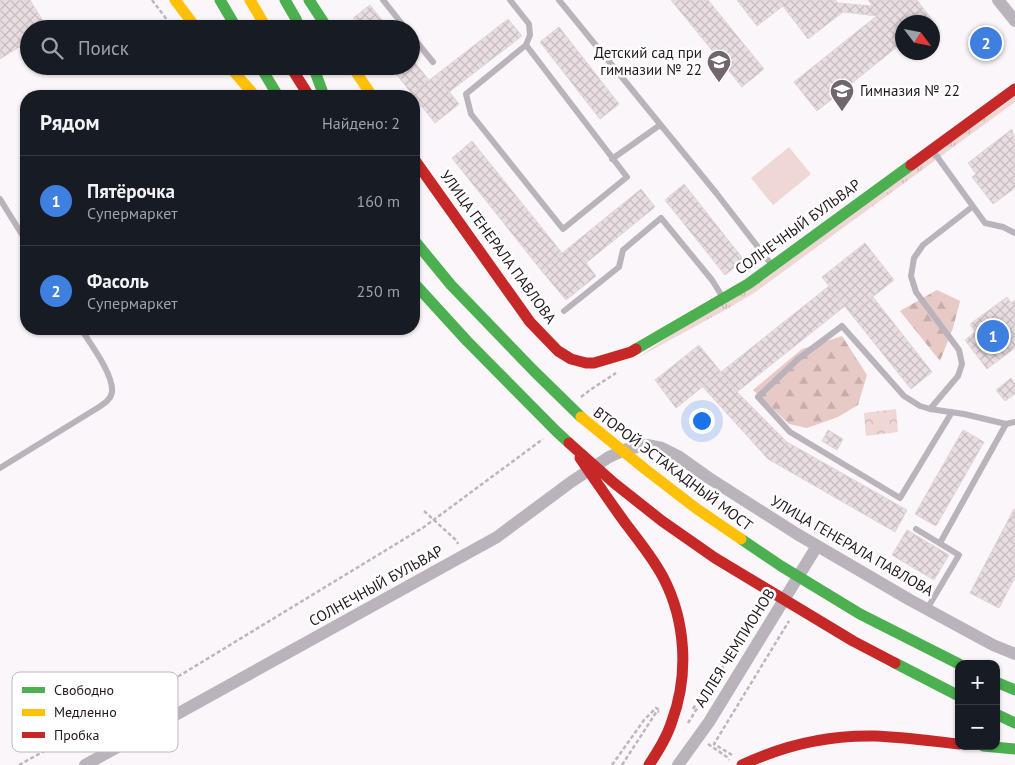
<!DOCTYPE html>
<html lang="ru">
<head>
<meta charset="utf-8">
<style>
	:root { --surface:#171b24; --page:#20242c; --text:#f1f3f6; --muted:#9ea1a6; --line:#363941; --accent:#70666c }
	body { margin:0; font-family:"PT Sans",sans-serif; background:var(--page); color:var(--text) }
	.controls { position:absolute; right:15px; bottom:15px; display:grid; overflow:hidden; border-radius:10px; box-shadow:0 1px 4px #0004 }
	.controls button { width:45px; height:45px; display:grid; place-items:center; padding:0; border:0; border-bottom:1px solid var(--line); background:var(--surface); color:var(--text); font:25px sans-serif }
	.compass { position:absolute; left:895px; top:15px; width:45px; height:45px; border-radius:50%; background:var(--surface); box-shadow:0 1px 4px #0004; rotate:122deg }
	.you { position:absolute; left:701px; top:420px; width:18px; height:18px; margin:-12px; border:4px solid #fff; border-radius:50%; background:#1a73e8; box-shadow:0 0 0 8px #1a73e833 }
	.badge { display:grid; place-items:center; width:32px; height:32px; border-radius:50%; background:var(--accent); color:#fff; font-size:16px; font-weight:700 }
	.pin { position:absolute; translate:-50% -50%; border:2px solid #fff; box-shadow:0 1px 5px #0006 }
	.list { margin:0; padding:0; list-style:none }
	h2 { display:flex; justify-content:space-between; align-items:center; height:65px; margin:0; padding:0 20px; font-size:21px }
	h2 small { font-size:16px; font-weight:400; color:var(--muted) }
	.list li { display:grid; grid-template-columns:32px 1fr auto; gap:15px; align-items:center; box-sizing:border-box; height:90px; padding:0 20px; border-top:1px solid var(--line) }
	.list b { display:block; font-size:19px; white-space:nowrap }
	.list p { margin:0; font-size:16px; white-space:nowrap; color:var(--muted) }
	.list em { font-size:16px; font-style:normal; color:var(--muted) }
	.icon { flex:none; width:28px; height:28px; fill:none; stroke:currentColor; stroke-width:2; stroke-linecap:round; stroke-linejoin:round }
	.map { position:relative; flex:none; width:1015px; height:765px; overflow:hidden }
	.search { position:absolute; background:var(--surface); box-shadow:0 1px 4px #0004; left:20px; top:20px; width:400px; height:55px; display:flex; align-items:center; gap:12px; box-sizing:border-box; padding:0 18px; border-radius:28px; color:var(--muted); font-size:19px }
	.panel { position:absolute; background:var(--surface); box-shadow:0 1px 4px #0004; left:20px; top:90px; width:400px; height:245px; border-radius:20px }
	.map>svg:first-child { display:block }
</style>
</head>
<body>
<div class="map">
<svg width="1015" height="765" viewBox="0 0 1015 765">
	<defs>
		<pattern id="grass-tufts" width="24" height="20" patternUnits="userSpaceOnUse" patternTransform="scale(1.25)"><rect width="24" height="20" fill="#eed7d5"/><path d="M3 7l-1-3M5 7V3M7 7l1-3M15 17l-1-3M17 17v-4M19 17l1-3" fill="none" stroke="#ccb8b7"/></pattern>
		<pattern id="forest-firs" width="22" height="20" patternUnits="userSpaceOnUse" patternTransform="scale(1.25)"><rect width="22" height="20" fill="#e7c9c6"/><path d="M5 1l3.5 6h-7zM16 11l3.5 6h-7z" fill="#c6acaa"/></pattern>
		<pattern id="park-crowns" width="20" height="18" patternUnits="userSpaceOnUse" patternTransform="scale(1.25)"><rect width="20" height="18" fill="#eed7d5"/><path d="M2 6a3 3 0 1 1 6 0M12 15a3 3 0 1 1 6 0" fill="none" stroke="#ccb8b7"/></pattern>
		<pattern id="building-cross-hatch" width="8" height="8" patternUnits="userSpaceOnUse" patternTransform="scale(1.25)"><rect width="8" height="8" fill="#e8dde0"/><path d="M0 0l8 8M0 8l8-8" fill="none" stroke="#c7bdc0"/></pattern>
	</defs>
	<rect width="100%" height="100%" fill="#fbf6f9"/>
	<path fill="url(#grass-tufts)" d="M 1015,97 L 1015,102 L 754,293 L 727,309 L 639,357 Z"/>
	<path fill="url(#forest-firs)" d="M 937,290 L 960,301 L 953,328 L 940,361 L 900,311 Z
		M 842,336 L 867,375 L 858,405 L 838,417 L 807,428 L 789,424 L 753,390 L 802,349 Z"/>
	<path fill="url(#park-crowns)" d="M 896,409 L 898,432 L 866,436 L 864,413 Z"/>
	<path fill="#eed7d5" d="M 789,147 L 811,174 L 773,205 L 751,178 Z"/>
	<path fill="url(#building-cross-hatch)" stroke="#e0d6d9" d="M 0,0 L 30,0 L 48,29 L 29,29 L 29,41 L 0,59 Z
		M 671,0 L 708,0 L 764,69 L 742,87 Z
		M 737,0 L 835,0 L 838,3 L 872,6 L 879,14 L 877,16 L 843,12 L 808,39 L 783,6 L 757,26 Z
		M 868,0 L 917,0 L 932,20 L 929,22 L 902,22 L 902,43 L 817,111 L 794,82 L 879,14 Z
		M 370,5 L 389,29 L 361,29 L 353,18 Z
		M 508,19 L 522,36 L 449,92 L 436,75 Z
		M 984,25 L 987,28 L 986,33 L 998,48 L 987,57 L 969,35 L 980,26 Z
		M 559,27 L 619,104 L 600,119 L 540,42 Z
		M 411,58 L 429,80 L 412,94 L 390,66 L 411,66 Z
		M 436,75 L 459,104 L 435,123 L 412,94 Z
		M 1012,129 L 1015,141 L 1015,188 L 993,204 L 972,177 L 976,174 L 968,163 Z
		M 472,141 L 562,253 L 541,270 L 452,158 Z
		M 684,184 L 744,260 L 725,275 L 665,200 Z
		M 641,189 L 655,207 L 586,263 L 572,245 Z
		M 865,243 L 894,280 L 851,314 L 822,277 Z
		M 572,245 L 596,276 L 566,300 L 541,270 Z
		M 829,286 L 845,306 L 737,392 L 721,372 Z
		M 873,297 L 932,372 L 911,389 L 851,314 Z
		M 1007,297 L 1011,303 L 1015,300 L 1015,348 L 987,369 L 965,340 L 975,332 L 970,324 Z
		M 699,345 L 721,372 L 676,408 L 655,380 Z
		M 721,372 L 737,392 L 787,442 L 775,463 L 768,459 L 703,387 Z
		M 1011,378 L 1015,384 L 1015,394 L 1005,401 L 996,390 Z
		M 828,430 L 843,439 L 837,450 L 822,441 Z
		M 963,430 L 984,442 L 936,526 L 915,514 Z
		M 787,442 L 907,510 L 895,532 L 775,463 Z
		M 1014,509 L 1015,509 L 1015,577 L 999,608 L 970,593 Z
		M 907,530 L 949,555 L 934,580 L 892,555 Z"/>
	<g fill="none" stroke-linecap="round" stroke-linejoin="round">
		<path stroke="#bdb6bd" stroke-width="2.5" stroke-dasharray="4 2.5" stroke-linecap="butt" d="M 152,0 L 174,29
			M 209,66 L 215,72
			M 581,397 L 590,390 L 616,373
			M 424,511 L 457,541 L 458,544
			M 693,709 L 757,602
			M 688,723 L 761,605
			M 708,744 L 727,757 L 729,760
			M 732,755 L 714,744 L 789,621
			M 19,765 L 174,679 L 424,527 L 543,439
			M 612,765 L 644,720 L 656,708 L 661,711
			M 622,765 L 657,711 L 659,712"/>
		<path stroke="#bbb3bc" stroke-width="6" d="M 383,0 L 406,29
			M 510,0 L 529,24 L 530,35 L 526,45 L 466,94 L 471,114 L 563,229 L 627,177 L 526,45
			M 559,0 L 717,194 L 771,264
			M 411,35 L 433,62
			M 933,151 L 985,223 L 1003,227 L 1015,233
			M 612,159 L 660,125
			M 0,199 L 26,241
			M 564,311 L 619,267 L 623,250 L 661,218 L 712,280 L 722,296
			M 930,409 L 958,376 L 962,364 L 959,350 L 916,292 L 911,276 L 914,258 L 923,245 L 972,207
			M 952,412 L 900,498 L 790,432 L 758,397 L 798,359 L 842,326 L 904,396 L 920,406 L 930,409 L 964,414 L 1006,424
			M 0,468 L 99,407 C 105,403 111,399 112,392 C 114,375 90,343 81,329
			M 916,529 L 959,555 L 927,609
			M 940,543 L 1006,424 L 1015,422"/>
		<path stroke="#bbb3bc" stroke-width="12" d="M 998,0 L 1015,21
			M 85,765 L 497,537 L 571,482 L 609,457 L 627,449 L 647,445 L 662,448 L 678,456 L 709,478 L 797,534 L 910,600 L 993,645 L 1015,654
			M 678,765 L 709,722 L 817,546"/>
		<path stroke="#4caf50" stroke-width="11" d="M 220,0 L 237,29
			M 285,0 L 296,19 L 300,29
			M 309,0 L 328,29
			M 260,66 L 278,96
			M 313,66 L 324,96
			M 414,240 L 451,285 L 534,371 L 581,417
			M 414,283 L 467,341 L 556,431 L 569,443
			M 636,349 L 748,284 L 911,165
			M 741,539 L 781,566 L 860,614 L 959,664
			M 895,663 L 959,696
			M 996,682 L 1015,690
			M 996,714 L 1015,723
			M 983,746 L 1015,749"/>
		<path stroke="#ffc107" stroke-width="11" d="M 175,0 L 197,29
			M 250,0 L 267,29
			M 229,66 L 255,96
			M 352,66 L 372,96
			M 581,417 L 645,469 L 697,509 L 741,539"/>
		<path stroke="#c62828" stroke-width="11" d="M 290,66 L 309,96
			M 414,159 L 530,322 L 558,351 L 571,359 L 586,363 L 594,363 L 631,352 L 636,349
			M 911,165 L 1015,89
			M 569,443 L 614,483 L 662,521 L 715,558 L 853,641 L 895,663
			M 580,458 C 595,480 610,502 626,524 C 639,541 653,558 663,577 C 686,621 689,675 672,721 C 667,737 658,751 649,765
			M 742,765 C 784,745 829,735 875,736 C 903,737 931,741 959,744"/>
	</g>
	<defs>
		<symbol id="school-pin" viewBox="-11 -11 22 30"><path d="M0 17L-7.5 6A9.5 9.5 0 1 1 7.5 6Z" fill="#70666c" stroke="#fff"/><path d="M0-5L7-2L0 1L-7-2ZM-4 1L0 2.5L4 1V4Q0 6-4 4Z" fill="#fff"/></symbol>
	</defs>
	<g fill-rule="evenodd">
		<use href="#school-pin" x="705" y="48" width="28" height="38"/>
		<use href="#school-pin" x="828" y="77" width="28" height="38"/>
	</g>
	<g text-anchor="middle" stroke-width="5" stroke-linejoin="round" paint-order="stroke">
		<g font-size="15" fill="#251920" stroke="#fff" text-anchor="end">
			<text x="702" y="58">Детский сад при<tspan x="702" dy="17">гимназии № 22</tspan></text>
			<text x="860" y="96" text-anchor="start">Гимназия № 22</text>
		</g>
		<g font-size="15" fill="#251920" stroke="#fff">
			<text transform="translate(798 227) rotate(-36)" y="5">СОЛНЕЧНЫЙ БУЛЬВАР</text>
			<text transform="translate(498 247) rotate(54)" y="5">УЛИЦА ГЕНЕРАЛА ПАВЛОВА</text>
			<text transform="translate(673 469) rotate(37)" y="5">ВТОРОЙ ЭСТАКАДНЫЙ МОСТ</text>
			<text transform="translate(852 546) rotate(30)" y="5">УЛИЦА ГЕНЕРАЛА ПАВЛОВА</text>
			<text transform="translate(376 586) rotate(-29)" y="5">СОЛНЕЧНЫЙ БУЛЬВАР</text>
			<text transform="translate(735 648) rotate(-58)" y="5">АЛЛЕЯ ЧЕМПИОНОВ</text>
		</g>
	</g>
	<rect x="12" y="672" width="166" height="80" rx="8" fill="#fff" stroke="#bebabc" stroke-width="1"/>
	<rect x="22" y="687" width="23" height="6" fill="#4caf50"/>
	<rect x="22" y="709" width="23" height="7" fill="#ffc107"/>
	<rect x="22" y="732" width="23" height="6" fill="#c62828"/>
	<g font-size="14" fill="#251920">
		<text x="54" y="695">Свободно</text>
		<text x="54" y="717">Медленно</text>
		<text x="54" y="740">Пробка</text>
	</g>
</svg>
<div class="controls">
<button>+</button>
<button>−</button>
</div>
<svg class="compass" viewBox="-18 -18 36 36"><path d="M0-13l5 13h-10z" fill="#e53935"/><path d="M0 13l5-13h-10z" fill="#9ea1a6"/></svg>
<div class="you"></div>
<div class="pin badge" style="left:993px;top:336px;background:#3f7fe0">1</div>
<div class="pin badge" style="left:986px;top:43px;background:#3f7fe0">2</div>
<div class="search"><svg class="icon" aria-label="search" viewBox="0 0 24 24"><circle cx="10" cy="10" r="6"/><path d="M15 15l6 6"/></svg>Поиск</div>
<section class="panel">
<h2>Рядом<small>Найдено: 2</small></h2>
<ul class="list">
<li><span class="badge" style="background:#3f7fe0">1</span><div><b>Пятёрочка</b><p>Супермаркет</p></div><em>160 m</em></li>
<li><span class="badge" style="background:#3f7fe0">2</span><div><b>Фасоль</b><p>Супермаркет</p></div><em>250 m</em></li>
</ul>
</section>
</div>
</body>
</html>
